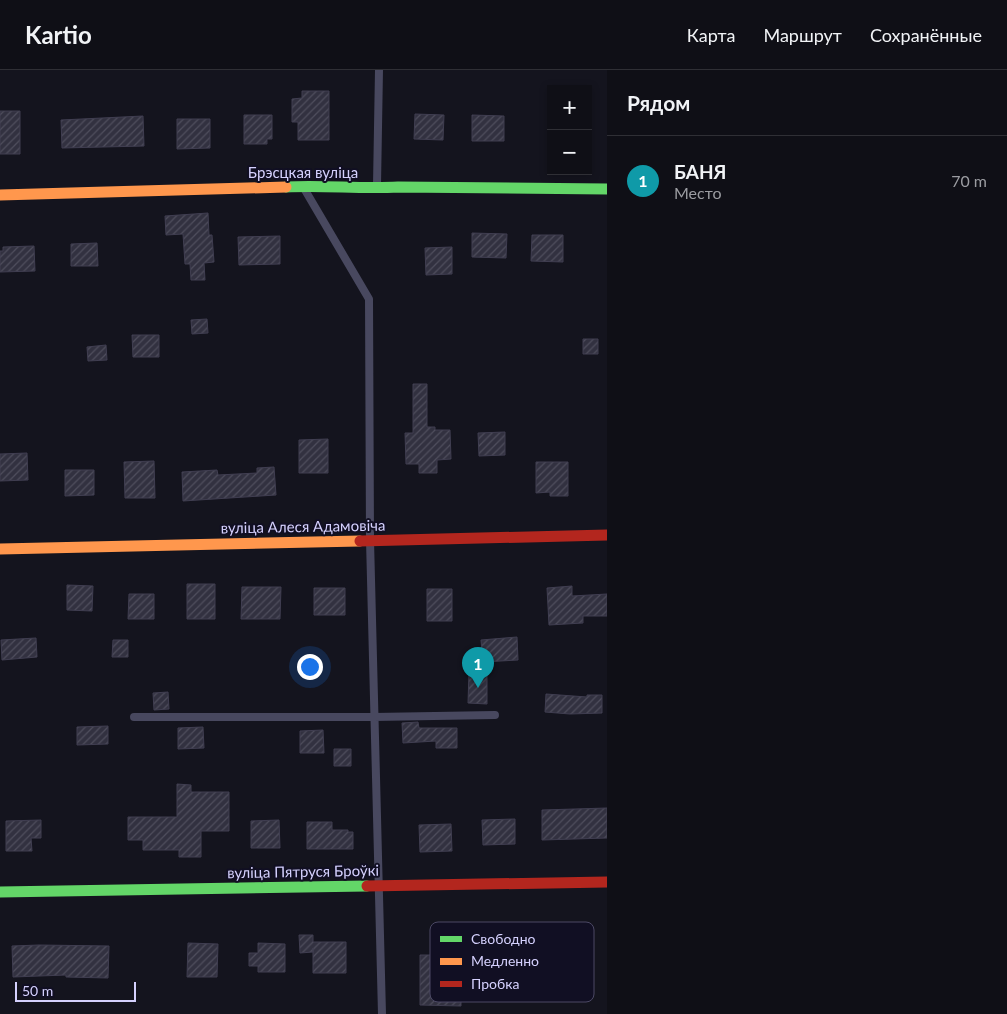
<!DOCTYPE html>
<html lang="ru">
<head>
<meta charset="utf-8">
<style>
	:root { --surface:#0f0f16; --page:#1d1d23; --text:#f1f3f6; --muted:#9b9ca1; --line:#2f2f35; --accent:#db2777 }
	body { margin:0; font-family:Lato,sans-serif; background:var(--page); color:var(--text) }
	.controls { position:absolute; right:15px; top:15px; display:grid; overflow:hidden; border-radius:0px; box-shadow:0 2px 8px #0003 }
	.controls button { width:45px; height:45px; display:grid; place-items:center; padding:0; border:0; border-bottom:1px solid var(--line); background:var(--surface); color:var(--text); font:25px sans-serif }
	.scale { position:absolute; left:15px; bottom:12px; width:121px; box-sizing:border-box; padding-left:5px; border:2px solid #d5d1fe; border-top:0; font-size:14px; line-height:18px; white-space:nowrap; color:#d5d1fe; -webkit-text-stroke:4px #110f23; paint-order:stroke }
	.you { position:absolute; left:309px; top:596px; width:18px; height:18px; margin:-12px; border:4px solid #fff; border-radius:50%; background:#1a73e8; box-shadow:0 0 0 8px #1a73e833 }
	.badge { display:grid; place-items:center; width:32px; height:32px; border-radius:50%; background:var(--accent); color:#fff; font-size:16px; font-weight:700 }
	.pin { position:absolute; translate:-50% -41px; filter:drop-shadow(0 1px 2px #0008) }
	.pin::after { content:''; position:absolute; top:26px; width:18px; height:15px; background:inherit; clip-path:polygon(0 0,100% 0,50% 100%) }
	.list { margin:0; padding:0; list-style:none }
	h2 { display:flex; justify-content:space-between; align-items:center; height:65px; margin:0; padding:0 20px; font-size:21px }
	h2 small { font-size:16px; font-weight:400; color:var(--muted) }
	.list li { display:grid; grid-template-columns:32px 1fr auto; gap:15px; align-items:center; box-sizing:border-box; height:90px; padding:0 20px; border-top:1px solid var(--line) }
	.list b { display:block; font-size:19px; white-space:nowrap }
	.list p { margin:0; font-size:16px; white-space:nowrap; color:var(--muted) }
	.list em { font-size:16px; font-style:normal; color:var(--muted) }
	.map { position:relative; flex:none; width:607px; height:944px; overflow:hidden }
	header { display:flex; align-items:center; gap:30px; box-sizing:border-box; height:70px; padding:0 25px; background:var(--surface); border-bottom:1px solid var(--line) }
	header strong { font-size:24px }
	nav { display:flex; gap:28px; margin-inline-start:auto; font-size:18px }
	main { display:flex }
	aside { flex:1; background:var(--surface) }
	.map>svg:first-child { display:block }
</style>
</head>
<body>
<header>
<strong>Kartio</strong>
<nav><a>Карта</a><a>Маршрут</a><a>Сохранённые</a></nav>
</header>
<main>
<div class="map">
<svg width="607" height="944" viewBox="0 0 607 944">
	<defs>
		<pattern id="building-hatch" width="6" height="6" patternUnits="userSpaceOnUse" patternTransform="scale(1.25)"><rect width="6" height="6" fill="#323140"/><path d="M-1 1l2-2M0 6l6-6M5 7l2-2" fill="none" stroke="#4f4e5d"/></pattern>
	</defs>
	<rect width="100%" height="100%" fill="#14141e"/>
	<path fill="url(#building-hatch)" stroke="#403e51" d="M 302,21 L 329,21 L 329,70 L 298,70 L 298,52 L 292,52 L 292,29 L 302,28 Z
		M 0,41 L 20,41 L 20,84 L 0,84 Z
		M 415,44 L 444,45 L 443,70 L 414,69 Z
		M 244,45 L 272,45 L 272,69 L 267,69 L 267,74 L 244,74 Z
		M 472,45 L 504,46 L 504,71 L 472,71 Z
		M 143,46 L 144,76 L 62,78 L 61,50 Z
		M 177,49 L 210,49 L 210,78 L 177,79 Z
		M 208,143 L 209,165 L 212,165 L 214,192 L 204,193 L 205,210 L 191,210 L 190,194 L 185,194 L 183,164 L 166,165 L 165,146 Z
		M 472,163 L 507,164 L 506,188 L 472,187 Z
		M 532,165 L 563,165 L 563,192 L 531,191 Z
		M 280,166 L 280,194 L 239,195 L 238,167 Z
		M 97,173 L 98,196 L 71,196 L 71,174 Z
		M 34,176 L 35,201 L 0,202 L 0,181 L 3,181 L 3,177 Z
		M 452,177 L 452,204 L 426,205 L 425,178 Z
		M 207,249 L 208,263 L 192,264 L 191,250 Z
		M 132,265 L 159,265 L 159,287 L 133,287 Z
		M 583,269 L 598,269 L 598,284 L 583,284 Z
		M 106,275 L 107,290 L 88,291 L 87,277 Z
		M 413,314 L 427,314 L 427,357 L 435,357 L 435,360 L 450,360 L 451,389 L 437,390 L 437,403 L 419,403 L 419,394 L 406,394 L 405,363 L 413,363 Z
		M 505,362 L 505,385 L 479,386 L 478,363 Z
		M 328,369 L 328,403 L 299,403 L 299,370 Z
		M 27,383 L 28,410 L 0,411 L 0,384 Z
		M 154,391 L 155,428 L 125,428 L 124,392 Z
		M 536,392 L 568,392 L 568,426 L 550,426 L 550,422 L 536,423 Z
		M 274,397 L 276,425 L 183,431 L 182,402 L 217,400 L 218,405 L 257,403 L 257,398 Z
		M 65,400 L 94,400 L 94,425 L 65,426 Z
		M 187,514 L 215,514 L 215,549 L 187,549 Z
		M 67,515 L 93,516 L 92,541 L 67,540 Z
		M 572,516 L 572,526 L 607,524 L 607,546 L 583,546 L 583,553 L 549,555 L 547,518 Z
		M 242,517 L 281,517 L 280,549 L 241,549 Z
		M 314,518 L 345,518 L 345,545 L 314,545 Z
		M 427,519 L 452,519 L 452,551 L 427,551 Z
		M 129,524 L 154,524 L 154,549 L 128,549 Z
		M 517,567 L 518,590 L 483,592 L 481,570 Z
		M 36,568 L 37,587 L 2,590 L 1,570 Z
		M 113,570 L 128,570 L 128,587 L 112,587 Z
		M 469,602 L 487,603 L 487,634 L 468,633 Z
		M 168,622 L 169,639 L 154,640 L 153,623 Z
		M 546,624 L 587,627 L 587,625 L 602,625 L 602,643 L 570,644 L 545,642 Z
		M 418,652 L 419,658 L 457,658 L 457,678 L 436,678 L 436,671 L 403,673 L 402,653 Z
		M 108,656 L 108,674 L 77,675 L 77,657 Z
		M 203,657 L 204,678 L 178,679 L 178,658 Z
		M 323,660 L 324,683 L 300,683 L 300,661 Z
		M 334,679 L 351,679 L 351,696 L 334,696 Z
		M 177,714 L 191,715 L 191,722 L 229,722 L 229,761 L 201,761 L 201,787 L 179,787 L 179,780 L 143,780 L 143,770 L 128,770 L 128,747 L 177,747 Z
		M 607,738 L 607,768 L 542,770 L 542,740 Z
		M 515,749 L 515,774 L 483,775 L 482,750 Z
		M 41,750 L 41,768 L 31,768 L 32,781 L 6,781 L 6,751 Z
		M 279,750 L 280,778 L 251,778 L 251,751 Z
		M 307,752 L 332,752 L 332,760 L 348,760 L 348,762 L 353,762 L 353,779 L 307,779 Z
		M 451,754 L 452,781 L 420,782 L 419,755 Z
		M 299,865 L 313,865 L 313,872 L 346,872 L 346,903 L 313,903 L 313,878 L 313,882 L 300,883 Z
		M 188,873 L 218,874 L 217,907 L 187,907 Z
		M 258,873 L 285,874 L 285,902 L 258,902 L 258,896 L 249,896 L 249,883 L 258,883 Z
		M 39,875 L 109,876 L 108,908 L 66,907 L 66,905 L 13,907 L 12,876 Z
		M 420,885 L 461,885 L 461,936 L 420,935 Z"/>
	<g fill="none" stroke-linecap="round" stroke-linejoin="round">
		<path stroke="#48485f" stroke-width="8" d="M 377,115 L 379,0
			M 305,120 L 369,229 L 370,470 L 382,944
			M 134,647 L 374,647 L 495,645"/>
		<path stroke="#63d668" stroke-width="11" d="M 286,117 C 323,115 361,119 398,117 L 607,119
			M 0,822 L 367,816"/>
		<path stroke="#ff974d" stroke-width="11" d="M 0,125 L 286,117
			M 0,479 L 360,471"/>
		<path stroke="#b3261e" stroke-width="11" d="M 360,471 L 607,465
			M 367,816 L 607,812"/>
	</g>
	<g text-anchor="middle" stroke-width="4" stroke-linejoin="round" paint-order="stroke">
		<g font-size="15" fill="#d5d1fe" stroke="#110f23">
			<text x="303" y="108">Брэсцкая вуліца</text>
			<text transform="translate(303 457) rotate(-1)" y="5">вуліца Алеся Адамовіча</text>
			<text transform="translate(303 802) rotate(-1)" y="5">вуліца Пятруся Броўкі</text>
		</g>
	</g>
	<rect x="430" y="852" width="164" height="80" rx="8" fill="#110f23" stroke="#4c4965" stroke-width="1"/>
	<rect x="440" y="866" width="22" height="6" fill="#63d668"/>
	<rect x="440" y="888" width="22" height="7" fill="#ff974d"/>
	<rect x="440" y="911" width="22" height="6" fill="#b3261e"/>
	<g font-size="14" fill="#d5d1fe">
		<text x="471" y="874">Свободно</text>
		<text x="471" y="896">Медленно</text>
		<text x="471" y="919">Пробка</text>
	</g>
</svg>
<div class="controls">
<button>+</button>
<button>−</button>
</div>
<div class="scale">50 m</div>
<div class="you"></div>
<div class="pin badge" style="left:478px;top:618px;background:#0f9aa8">1</div>
</div>
<aside>
<h2>Рядом<small></small></h2>
<ul class="list">
<li><span class="badge" style="background:#0f9aa8">1</span><div><b>БАНЯ</b><p>Место</p></div><em>70 m</em></li>
</ul>
</aside>
</main>
</body>
</html>
